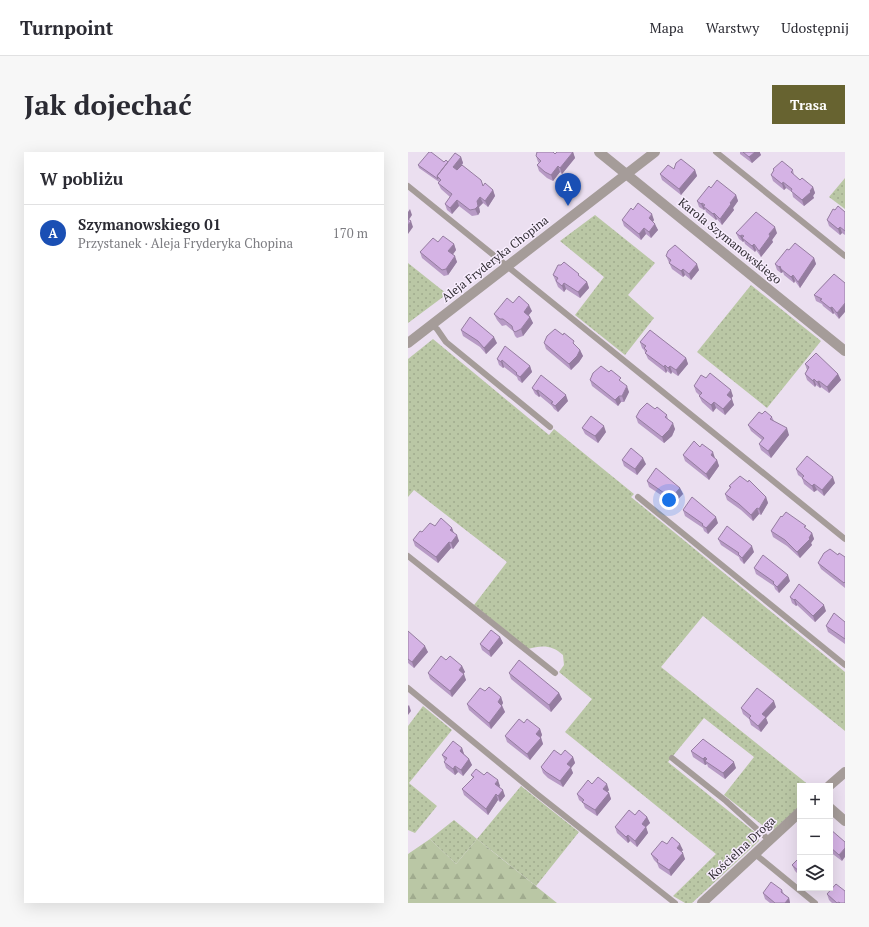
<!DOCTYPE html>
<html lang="pl">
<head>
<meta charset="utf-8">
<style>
	:root { --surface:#fff; --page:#f7f7f7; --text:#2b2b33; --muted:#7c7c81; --line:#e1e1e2; --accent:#676330 }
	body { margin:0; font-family:"PT Serif",serif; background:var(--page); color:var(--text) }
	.controls { position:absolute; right:12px; bottom:12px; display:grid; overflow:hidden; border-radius:0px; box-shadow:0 4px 16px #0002 }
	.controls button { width:36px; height:36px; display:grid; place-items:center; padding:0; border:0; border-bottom:1px solid var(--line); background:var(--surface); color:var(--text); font:20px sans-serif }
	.you { position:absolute; left:261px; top:348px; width:14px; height:14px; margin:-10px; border:3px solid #fff; border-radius:50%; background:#1a73e8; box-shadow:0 0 0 6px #1a73e833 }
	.badge { display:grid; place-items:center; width:26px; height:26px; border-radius:50%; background:var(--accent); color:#fff; font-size:13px; font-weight:700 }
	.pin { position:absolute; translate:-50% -33px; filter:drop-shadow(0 1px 2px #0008) }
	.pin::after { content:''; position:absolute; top:21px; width:14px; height:12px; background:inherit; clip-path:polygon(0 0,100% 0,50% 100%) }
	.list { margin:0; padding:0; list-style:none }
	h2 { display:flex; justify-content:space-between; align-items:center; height:52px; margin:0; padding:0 16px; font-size:17px }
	h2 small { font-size:13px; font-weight:400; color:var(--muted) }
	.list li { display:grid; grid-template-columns:26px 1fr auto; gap:12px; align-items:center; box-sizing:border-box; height:56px; padding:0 16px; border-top:1px solid var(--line) }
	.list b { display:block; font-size:15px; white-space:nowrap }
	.list p { margin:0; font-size:13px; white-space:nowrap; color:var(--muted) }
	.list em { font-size:13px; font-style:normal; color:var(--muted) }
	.icon { flex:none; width:22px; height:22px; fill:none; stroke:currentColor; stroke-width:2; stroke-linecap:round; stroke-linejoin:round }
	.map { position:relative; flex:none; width:437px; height:751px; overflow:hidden; border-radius:0px }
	header { display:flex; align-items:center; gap:24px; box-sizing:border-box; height:56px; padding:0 20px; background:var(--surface); border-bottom:1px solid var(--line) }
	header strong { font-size:19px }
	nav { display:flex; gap:22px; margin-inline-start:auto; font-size:14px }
	.intro { display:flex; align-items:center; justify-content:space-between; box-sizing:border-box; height:96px; padding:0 24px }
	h1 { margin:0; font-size:28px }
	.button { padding:10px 18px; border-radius:0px; background:var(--accent); color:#fff; font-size:14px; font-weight:700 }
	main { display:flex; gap:24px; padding:0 24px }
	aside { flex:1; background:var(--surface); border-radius:0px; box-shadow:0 4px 16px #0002 }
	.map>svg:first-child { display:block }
</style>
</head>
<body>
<header>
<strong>Turnpoint</strong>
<nav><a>Mapa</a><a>Warstwy</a><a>Udostępnij</a></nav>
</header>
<div class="intro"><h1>Jak dojechać</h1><a class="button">Trasa</a></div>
<main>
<aside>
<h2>W pobliżu<small></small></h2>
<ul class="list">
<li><span class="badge" style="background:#1a4fb4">A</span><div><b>Szymanowskiego 01</b><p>Przystanek · Aleja Fryderyka Chopina</p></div><em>170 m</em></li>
</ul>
</aside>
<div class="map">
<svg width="437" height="751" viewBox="0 0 437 751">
	<defs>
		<pattern id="grass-dots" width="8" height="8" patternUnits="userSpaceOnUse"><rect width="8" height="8" fill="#bac7a5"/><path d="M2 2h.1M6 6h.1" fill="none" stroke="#a0ab8e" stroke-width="1.8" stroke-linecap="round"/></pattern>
		<pattern id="forest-firs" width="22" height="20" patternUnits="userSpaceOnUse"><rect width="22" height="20" fill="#bac7a5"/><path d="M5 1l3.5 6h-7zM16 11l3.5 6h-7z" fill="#a0ab8e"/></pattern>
	</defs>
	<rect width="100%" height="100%" fill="#ebdff0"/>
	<path fill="url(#grass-dots)" d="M 437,26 L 437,57 L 421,45 Z
		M 187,63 L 247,111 L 220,143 L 246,166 L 217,203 L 167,163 L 196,125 L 152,89 Z
		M 0,111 L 39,142 L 0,171 Z
		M 343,133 L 413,189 L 359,256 L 289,200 Z
		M 25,187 L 141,283 L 146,277 L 226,342 L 223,345 L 437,520 L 437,579 L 295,464 L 253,515 L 402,634 L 392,634 L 392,654 L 363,680 L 316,643 L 346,605 L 296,566 L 260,610 L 349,682 L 351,689 L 284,751 L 277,751 L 265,744 L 308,702 L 157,580 L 184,547 L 151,520 L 156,513 L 155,503 C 144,493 134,493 120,497 L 66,453 L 99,410 L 6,338 L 0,345 L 0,207 Z
		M 15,554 L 44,578 L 1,631 L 29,654 L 7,681 L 0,678 L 0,574 Z
		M 113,634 L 171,680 L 128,734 L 69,687 L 48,712 L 22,687 L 46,668 L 69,687 Z"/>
	<path fill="url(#forest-firs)" d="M 22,687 L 48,712 L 69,687 L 149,751 L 0,751 L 0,702 Z"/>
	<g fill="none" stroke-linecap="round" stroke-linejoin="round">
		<path stroke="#a59c99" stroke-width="6" d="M 308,0 L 437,104
			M 0,34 L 437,387
			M 24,173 L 29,177 L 38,190 L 142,275
			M 230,345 L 437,513
			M 0,404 L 147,521
			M 0,536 L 129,642 L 267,751
			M 264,606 L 318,649 L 361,688
			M 347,702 L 407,751"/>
		<path stroke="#a59c99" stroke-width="10" d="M 191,0 L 437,199
			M 0,191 L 247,0
			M 421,634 L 437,620
			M 422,656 L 437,669
			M 294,751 L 392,660"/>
	</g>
	<path fill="#b79ac5" d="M 149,0 L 165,0 L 167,6 L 154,22 L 152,20 L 145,29 L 139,26 L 131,19 L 129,13 L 131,11 L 130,10 L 128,4 L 147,2 Z
		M 332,0 L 352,0 L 352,1 L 353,3 L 344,11 L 332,2 Z
		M 53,5 L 55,11 L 54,13 L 75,34 L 85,38 L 87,44 L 80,55 L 75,51 L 71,55 L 72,60 L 70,63 L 64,64 L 51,54 L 44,62 L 39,58 L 37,52 L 42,45 L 33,37 L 30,31 L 31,30 L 11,16 L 10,13 L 36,10 L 40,10 Z
		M 266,17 L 287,18 L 289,24 L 273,43 L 254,28 L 252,22 Z
		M 365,17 L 385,18 L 386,23 L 392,28 L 405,35 L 407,41 L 405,44 L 406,46 L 396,54 L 385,45 L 384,40 L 378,36 L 376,38 L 365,29 L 363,23 L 366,19 Z
		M 303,36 L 328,43 L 330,49 L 325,56 L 326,58 L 314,73 L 309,67 L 308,68 L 298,60 L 297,57 L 296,58 L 291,55 L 289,49 Z
		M 225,58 L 246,68 L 245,70 L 250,78 L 243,86 L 238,82 L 233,88 L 216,74 L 214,68 Z
		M 427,58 L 437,60 L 437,83 L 434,81 L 432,83 L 421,74 L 419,68 Z
		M 328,81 L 369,81 L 364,88 L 365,90 L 353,105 L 348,98 L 347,100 L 337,92 L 336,89 L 335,90 L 331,87 Z
		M 30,90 L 46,92 L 48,98 L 45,102 L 49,110 L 40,123 L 36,124 L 14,106 L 12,100 Z
		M 381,98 L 406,106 L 408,112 L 392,136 L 387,129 L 386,131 L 376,123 L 375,120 L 373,121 L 369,118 L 367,112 Z
		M 258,104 L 291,118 L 283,128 L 277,123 L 275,125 L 264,117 Z
		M 426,122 L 431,167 L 426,161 L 425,162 L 415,154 L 414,152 L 408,149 L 406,143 Z
		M 145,123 L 172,125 L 179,130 L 181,136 L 172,146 L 158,137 L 156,140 L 150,135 Z
		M 105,151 L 124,159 L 121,163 L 125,171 L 115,184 L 109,186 L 107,184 L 105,179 L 98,173 L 94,174 L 89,168 L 86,162 Z
		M 53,178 L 89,191 L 78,202 L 72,195 L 55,184 Z
		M 232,190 L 278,206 L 280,212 L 270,224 L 264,220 L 263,222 L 259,219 L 258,221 L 240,207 L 236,198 L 234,196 Z
		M 136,191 L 168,194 L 172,198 L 175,204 L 171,210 L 163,218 L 138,197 Z
		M 89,207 L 122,214 L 124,220 L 114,231 L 110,228 L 109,225 L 96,215 L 95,216 L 91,213 Z
		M 397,212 L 430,222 L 433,228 L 421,241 L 413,235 L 412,236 L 408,233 L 407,235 L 399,228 L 397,222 L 399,218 Z
		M 298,226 L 325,244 L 323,247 L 326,253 L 317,263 L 308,256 L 305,260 L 294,250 L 291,244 L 292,244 L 288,240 L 286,234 Z
		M 182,228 L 214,231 L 221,240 L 216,250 L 213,250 L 210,254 L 184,234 Z
		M 124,236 L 160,249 L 150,260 L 146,257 L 144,254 L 132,244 L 131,245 L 127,242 Z
		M 247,257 L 259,263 L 260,268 L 267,277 L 264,284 L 256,291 L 230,271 L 228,265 Z
		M 354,262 L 364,265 L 366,269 L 381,283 L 363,306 L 353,298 L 351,292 L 354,288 L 343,279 L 340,273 Z
		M 174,276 L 198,280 L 190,291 L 177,282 Z
		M 275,303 L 307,306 L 307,307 L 309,308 L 311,314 L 301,328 L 277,309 Z
		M 214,308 L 238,312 L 229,323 L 216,314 Z
		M 388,317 L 427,331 L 416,344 L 409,338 L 406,340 L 396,332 L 394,326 L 390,323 Z
		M 239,329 L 272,336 L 275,342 L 264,353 L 260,350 L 259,347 L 241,335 Z
		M 321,334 L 358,345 L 360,351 L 353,363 L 351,362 L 345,369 L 333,358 L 319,348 L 317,342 L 322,336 Z
		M 275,358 L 310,371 L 300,382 L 296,379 L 295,376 L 277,364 Z
		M 374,365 L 399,377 L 404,381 L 406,387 L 403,391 L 404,393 L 392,406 L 379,394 L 365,385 L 363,379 Z
		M 27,374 L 44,376 L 46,381 L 51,389 L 45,397 L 43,396 L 30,411 L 7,394 L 5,388 L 14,380 Z
		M 310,387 L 346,400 L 336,412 L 332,408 L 331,405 L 313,393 Z
		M 430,403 L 437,405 L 437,436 L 413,417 L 410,411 Z
		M 346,416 L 382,429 L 371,441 L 367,437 L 366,434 L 348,422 Z
		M 382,445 L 418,459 L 407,470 L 389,453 L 388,454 L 384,451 Z
		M 437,470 L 437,492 L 420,480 L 418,474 Z
		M 0,479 L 20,500 L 6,516 L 0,511 Z
		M 92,485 L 95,491 L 83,505 L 74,498 L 72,492 Z
		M 38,508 L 54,514 L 57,520 L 55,522 L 58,528 L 44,545 L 22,527 L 20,521 Z
		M 101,521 L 151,541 L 154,547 L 143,560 L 103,527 Z
		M 93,545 L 95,551 L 94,553 L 97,560 L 83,577 L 61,558 L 59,552 Z
		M 368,555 L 358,566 L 360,571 L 353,580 L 343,573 L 341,567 L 335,562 L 333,556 Z
		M 116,571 L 132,577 L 134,583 L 133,585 L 135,592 L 122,608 L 99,590 L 97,584 Z
		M 54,596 L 56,602 L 61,607 L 64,613 L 55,624 L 50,620 L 47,623 L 38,616 L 36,610 L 37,609 L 34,603 Z
		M 283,599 L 328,616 L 317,627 L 300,615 L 299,612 L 297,613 L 285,605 Z
		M 153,603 L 165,605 L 167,611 L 163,616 L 165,621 L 155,635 L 140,626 L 135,621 L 133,615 Z
		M 63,623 L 76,623 L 92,634 L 91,635 L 97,644 L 92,650 L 90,648 L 80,663 L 56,643 L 54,637 L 65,626 Z
		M 184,632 L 201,638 L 199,640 L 201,641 L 203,647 L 189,664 L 177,656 L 175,651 L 171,648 L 169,642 Z
		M 227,663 L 239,665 L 242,671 L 238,675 L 240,681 L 229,695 L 222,689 L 220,691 L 209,681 L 207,675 Z
		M 422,677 L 434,709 L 422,700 Z
		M 259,692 L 275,698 L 273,700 L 277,707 L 263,724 L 251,716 L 249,711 L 246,708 L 243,702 Z
		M 392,705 L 392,724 L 387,719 L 384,713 Z
		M 374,738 L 376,742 L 381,746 L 382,751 L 362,751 L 357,747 L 355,741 Z
		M 419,742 L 437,751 L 424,751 L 421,748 Z"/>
	<path fill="#957da0" d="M 165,0 L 167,6 L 154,22 L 152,16 Z
		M 347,0 L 352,0 L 352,1 L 353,3 L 344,11 L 341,5 Z
		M 53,5 L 55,11 L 47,21 L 45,15 Z
		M 150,14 L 152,20 L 145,29 L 143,23 Z
		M 287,18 L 289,24 L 273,43 L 271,37 Z
		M 375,30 L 378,36 L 376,38 L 374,32 Z
		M 405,35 L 407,41 L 405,44 L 406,46 L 396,54 L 394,48 Z
		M 85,38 L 87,44 L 80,55 L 77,49 Z
		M 328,43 L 330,49 L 325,56 L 326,58 L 314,73 L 312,67 L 322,51 Z
		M 72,45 L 75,51 L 71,55 L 72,60 L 70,63 L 67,57 L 69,49 Z
		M 49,48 L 51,54 L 44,62 L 42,56 Z
		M 294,51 L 297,57 L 296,58 L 293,52 Z
		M 2,57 L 4,63 L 0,69 L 0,60 Z
		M 306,61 L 309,67 L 308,68 L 305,62 Z
		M 244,62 L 246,68 L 243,72 L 241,66 Z
		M 3,69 L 5,75 L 0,82 L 0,73 Z
		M 247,72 L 250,78 L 243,86 L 241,80 Z
		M 367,75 L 369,81 L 364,88 L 365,90 L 353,105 L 351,99 L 361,82 Z
		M 432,75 L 434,81 L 432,83 L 430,77 Z
		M 236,76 L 238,82 L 233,88 L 231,82 Z
		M 334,83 L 336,89 L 335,90 L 332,84 Z
		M 46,92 L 48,98 L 43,105 L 40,99 Z
		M 346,92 L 348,98 L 347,100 L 344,94 Z
		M 47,104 L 49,110 L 40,123 L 38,117 Z
		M 406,106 L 408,112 L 392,136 L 390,130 Z
		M 289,112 L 291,118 L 283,128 L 281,122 Z
		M 372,114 L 375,120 L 373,121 L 371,115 Z
		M 275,117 L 277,123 L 275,125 L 273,119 Z
		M 385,123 L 387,129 L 386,131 L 383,125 Z
		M 179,130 L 181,136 L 172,146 L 170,140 Z
		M 156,131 L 158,137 L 156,140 L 154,134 Z
		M 437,151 L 437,160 L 431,167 L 429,161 Z
		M 121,153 L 124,159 L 118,166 L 116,160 Z
		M 424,155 L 426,161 L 425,162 L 422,156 Z
		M 122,165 L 125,171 L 115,184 L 113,177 Z
		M 86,185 L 89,191 L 78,202 L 76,196 Z
		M 172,198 L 175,204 L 171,210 L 163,218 L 161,212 Z
		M 278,206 L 280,212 L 270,224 L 268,218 Z
		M 94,208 L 96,215 L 95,216 L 93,210 Z
		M 257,213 L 259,219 L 258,221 L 256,215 Z
		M 122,214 L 124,220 L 114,231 L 112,225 Z
		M 262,214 L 264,220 L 263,222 L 260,216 Z
		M 430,222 L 433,228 L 421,241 L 419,235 Z
		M 406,227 L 408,233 L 407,235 L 405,229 Z
		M 411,229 L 413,235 L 412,236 L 409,230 Z
		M 219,234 L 221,240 L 216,250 L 214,244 Z
		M 130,238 L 132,244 L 131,245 L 128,239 Z
		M 323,238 L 325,244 L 321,249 L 319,243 Z
		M 158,243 L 160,249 L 150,260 L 147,254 Z
		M 211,244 L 213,250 L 210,254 L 207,248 Z
		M 324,247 L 326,253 L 317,263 L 315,257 Z
		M 306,250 L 308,256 L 305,260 L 303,253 Z
		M 265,271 L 267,277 L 264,284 L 256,291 L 254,285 Z
		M 196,274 L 198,280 L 190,291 L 187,284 Z
		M 379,276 L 381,283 L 363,306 L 360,299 Z
		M 305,300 L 307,306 L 305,309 L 303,303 Z
		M 235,306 L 238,312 L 229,323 L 227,317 Z
		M 309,308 L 311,314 L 301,328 L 298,322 Z
		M 425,325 L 427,331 L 416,344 L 414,338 Z
		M 406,332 L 409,338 L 406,340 L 404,334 Z
		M 272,336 L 275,342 L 264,353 L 262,347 Z
		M 358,345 L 360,351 L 353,363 L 351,357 Z
		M 349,356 L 351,362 L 345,369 L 343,363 Z
		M 308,365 L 310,371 L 300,382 L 298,376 Z
		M 44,376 L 46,382 L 42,378 Z
		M 404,381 L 406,387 L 403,391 L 404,393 L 392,406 L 389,400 Z
		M 49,383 L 51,389 L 45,397 L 43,391 Z
		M 41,390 L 43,396 L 30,411 L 28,405 Z
		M 344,394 L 346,400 L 336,412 L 334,406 Z
		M 380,423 L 382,429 L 371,441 L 369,435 Z
		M 387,447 L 389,453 L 388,454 L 386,448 Z
		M 416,453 L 418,459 L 407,470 L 405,464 Z
		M 92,485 L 95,491 L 83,505 L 81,499 Z
		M 17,494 L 20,500 L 6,516 L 4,510 Z
		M 54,514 L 57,520 L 53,524 L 51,518 Z
		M 56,522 L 58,528 L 44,545 L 42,539 Z
		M 151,541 L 154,547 L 143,560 L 141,553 Z
		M 93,545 L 95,551 L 92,556 L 90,550 Z
		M 366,549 L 368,555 L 358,566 L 360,571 L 353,580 L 350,574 L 354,562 Z
		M 1,553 L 3,559 L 0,563 L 0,554 Z
		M 94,554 L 97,560 L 83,577 L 81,571 Z
		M 132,577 L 134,583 L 131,588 L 128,582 Z
		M 133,586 L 135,592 L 122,608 L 119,602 Z
		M 54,596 L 56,602 L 54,605 L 52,599 Z
		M 165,605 L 167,611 L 163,616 L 165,621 L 155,635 L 152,629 L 159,612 Z
		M 297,605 L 299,610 L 297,609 L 299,612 L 297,613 L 295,607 Z
		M 61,607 L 64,613 L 55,624 L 53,618 Z
		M 326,610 L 328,616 L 317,627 L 315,621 Z
		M 47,614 L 50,620 L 47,623 L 45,617 Z
		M 90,628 L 92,634 L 89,638 L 87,632 Z
		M 199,632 L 201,638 L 197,643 L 195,637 Z
		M 95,638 L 97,644 L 92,650 L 90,644 Z
		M 201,641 L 203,647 L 189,664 L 187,658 Z
		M 88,642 L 90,648 L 80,663 L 78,657 Z
		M 239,665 L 242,671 L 238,675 L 240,681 L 229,695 L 227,689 L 234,672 Z
		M 220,683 L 222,689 L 220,691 L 218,685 Z
		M 272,692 L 275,698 L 271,702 L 269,696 Z
		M 437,696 L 437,705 L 434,709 L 431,703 Z
		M 275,701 L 277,707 L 263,724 L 261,718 Z
		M 381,746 L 382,751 L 377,751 Z"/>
	<path fill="#d5b3e5" stroke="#957da0" d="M 21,0 L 23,0 L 36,10 L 38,8 L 40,10 L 29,24 L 30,27 L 10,13 Z
		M 129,0 L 145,0 L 147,2 L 149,0 L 165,0 L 152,16 L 150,14 L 143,23 L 137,20 L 129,13 L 133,9 L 128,4 Z
		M 335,0 L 347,0 L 341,5 Z
		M 47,1 L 53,5 L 45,15 L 49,18 L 54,13 L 73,28 L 75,34 L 77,31 L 85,38 L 77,49 L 72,45 L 69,49 L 70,54 L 67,57 L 62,58 L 49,48 L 42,56 L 37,52 L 44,42 L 30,31 L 33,28 L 29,24 Z
		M 273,7 L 287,18 L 271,37 L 252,22 L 260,13 L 266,17 L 268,11 Z
		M 374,9 L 385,18 L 383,20 L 392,28 L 394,26 L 405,35 L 402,39 L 403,40 L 394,48 L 383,39 L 384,37 L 375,30 L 374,32 L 363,23 L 366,18 L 365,17 Z
		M 309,28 L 328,43 L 322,51 L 323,52 L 312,67 L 306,61 L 305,62 L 295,54 L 297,53 L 294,51 L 293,52 L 289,49 L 301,34 L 303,36 Z
		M 230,51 L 244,62 L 241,66 L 247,72 L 241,80 L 236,76 L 231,82 L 214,68 L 223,56 L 225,58 Z
		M 430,54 L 437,60 L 437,79 L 432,75 L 430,77 L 419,68 L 425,57 L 427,58 Z
		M 348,60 L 367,75 L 361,82 L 362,84 L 351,99 L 346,92 L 344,94 L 334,86 L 336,84 L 334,83 L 332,84 L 328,81 Z
		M 0,67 L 3,69 L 0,73 Z
		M 35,84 L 46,92 L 40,99 L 47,104 L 38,117 L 34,118 L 12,100 L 25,86 L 30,90 Z
		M 387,91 L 406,106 L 390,130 L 385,123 L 383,125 L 373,117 L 372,114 L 371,115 L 367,112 L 379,97 L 381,98 Z
		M 267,93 L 289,112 L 281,122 L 275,117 L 273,119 L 261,111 L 263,108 L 258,104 L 260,99 Z
		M 156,110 L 171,122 L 170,123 L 179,130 L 170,140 L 156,131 L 154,134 L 148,129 L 150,126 L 145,123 L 150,113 L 153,113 Z
		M 426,122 L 437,131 L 437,151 L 429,161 L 424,155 L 422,156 L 412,148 L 414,147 L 406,143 Z
		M 111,144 L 121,153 L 116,160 L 122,165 L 113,177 L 107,180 L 105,178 L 104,174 L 95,167 L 92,167 L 86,162 L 99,146 L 105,151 Z
		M 62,165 L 86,185 L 76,196 L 70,189 L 53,178 Z
		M 147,177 L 155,183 L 156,181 L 166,189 L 165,191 L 172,198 L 169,204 L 161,212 L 136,191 L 139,184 Z
		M 242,178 L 278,206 L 268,218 L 262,214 L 260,216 L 257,213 L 256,215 L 237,201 L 239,199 L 236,196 L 238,194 L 232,190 Z
		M 97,194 L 122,214 L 112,225 L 108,222 L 109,221 L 94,208 L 93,210 L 89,207 Z
		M 408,201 L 430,222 L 419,235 L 411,229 L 409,230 L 406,227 L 405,229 L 397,222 L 401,215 L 397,212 Z
		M 193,214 L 201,220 L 203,218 L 213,226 L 211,228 L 219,234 L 214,244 L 211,244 L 207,248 L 182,228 L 185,221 Z
		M 302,221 L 323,238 L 319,243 L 324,247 L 315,257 L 306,250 L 303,253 L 291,244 L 294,241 L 286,234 L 293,223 L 298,226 Z
		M 133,223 L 158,243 L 147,254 L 143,251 L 145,250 L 130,238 L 128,239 L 124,236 Z
		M 239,251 L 247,257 L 249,255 L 259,263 L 257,265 L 265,271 L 261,278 L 254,285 L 228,265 L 232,258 Z
		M 357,259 L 364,265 L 362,267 L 379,276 L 360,299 L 351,292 L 356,286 L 340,273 L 351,260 L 354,262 Z
		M 183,264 L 196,274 L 187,284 L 174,276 Z
		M 286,289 L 292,295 L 294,292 L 305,300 L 303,303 L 309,308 L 298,322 L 275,303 Z
		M 223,296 L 235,306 L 227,317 L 214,308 Z
		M 399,304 L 425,325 L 414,338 L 406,332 L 404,334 L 394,326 L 396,324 L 388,317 Z
		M 248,316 L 272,336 L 262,347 L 258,344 L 259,343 L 239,329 Z
		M 332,324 L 340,330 L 341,328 L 358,345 L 351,357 L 349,356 L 343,363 L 331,352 L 317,342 L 323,335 L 321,334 Z
		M 284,345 L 308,365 L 298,376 L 294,373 L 295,372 L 275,358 Z
		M 378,360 L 398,374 L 396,375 L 404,381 L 401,386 L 402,387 L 389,400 L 377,388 L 363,379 L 373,364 L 374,365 Z
		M 33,366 L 44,376 L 42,378 L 49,383 L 43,391 L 41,390 L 28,405 L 5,388 L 12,379 L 14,380 L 22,371 L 27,374 Z
		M 319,374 L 344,394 L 334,406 L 330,402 L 331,401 L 310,387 Z
		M 422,397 L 430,403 L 431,401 L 437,405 L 437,430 L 436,431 L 410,411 L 416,401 Z
		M 355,403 L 380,423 L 369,435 L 365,431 L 366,430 L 346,416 Z
		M 391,432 L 416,453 L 405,464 L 387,447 L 386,448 L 382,445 Z
		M 426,461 L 437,470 L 437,487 L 418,474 Z
		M 83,478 L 92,485 L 81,499 L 72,492 Z
		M 0,479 L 17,494 L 4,510 L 0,507 Z
		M 33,504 L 38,508 L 42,504 L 54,514 L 51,518 L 56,522 L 42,539 L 20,521 Z
		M 111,508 L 151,541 L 141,553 L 101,521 Z
		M 81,535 L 93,545 L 90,550 L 94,554 L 81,571 L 59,552 L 72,536 L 77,539 Z
		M 349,536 L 366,549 L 354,562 L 358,565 L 350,574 L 341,566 L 343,564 L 333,556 Z
		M 111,567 L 116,571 L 119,567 L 132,577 L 128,582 L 133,586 L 119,602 L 97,584 Z
		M 295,587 L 326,610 L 315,621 L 297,609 L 299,607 L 297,605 L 295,607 L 283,599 Z
		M 45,589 L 54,596 L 52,599 L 61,607 L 53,618 L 47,614 L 45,617 L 36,610 L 39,606 L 34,603 Z
		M 146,598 L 153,603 L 157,598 L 165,605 L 159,612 L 163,615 L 152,629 L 138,620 L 133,615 Z
		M 68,617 L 76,623 L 79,620 L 90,628 L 87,632 L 95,638 L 90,644 L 88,642 L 78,657 L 54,637 L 66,625 L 63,623 Z
		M 190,625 L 199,632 L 195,637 L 201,641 L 187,658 L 174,650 L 176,648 L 169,642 L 180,628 L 184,632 Z
		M 221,658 L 227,663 L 231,658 L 239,665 L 234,672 L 238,675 L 227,689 L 220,683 L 218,685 L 207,675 Z
		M 422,677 L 437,690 L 437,696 L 431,703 L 422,695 Z
		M 264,685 L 272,692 L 269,696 L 275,701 L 261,718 L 249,710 L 250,708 L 243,702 L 254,689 L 259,692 Z
		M 392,705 L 392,720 L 384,713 Z
		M 363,730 L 374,738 L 373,740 L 381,746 L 377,751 L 367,751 L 355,741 Z
		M 428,732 L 437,739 L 437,751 L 432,751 L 431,750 L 429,751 L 419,742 Z"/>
	<g text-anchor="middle" stroke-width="3" stroke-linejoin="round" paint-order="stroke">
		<g font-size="12" fill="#302c32" stroke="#f8edfe">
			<text transform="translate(322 89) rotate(39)" y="4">Karola Szymanowskiego</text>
			<text transform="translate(87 107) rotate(-38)" y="4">Aleja Fryderyka Chopina</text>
			<text transform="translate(334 696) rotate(-43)" y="4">Kościelna Droga</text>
		</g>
	</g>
</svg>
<div class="controls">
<button>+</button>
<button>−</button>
<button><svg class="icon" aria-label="layers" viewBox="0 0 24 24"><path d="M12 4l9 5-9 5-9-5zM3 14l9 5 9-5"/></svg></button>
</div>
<div class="you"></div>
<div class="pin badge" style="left:160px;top:54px;background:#1a4fb4">A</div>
</div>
</main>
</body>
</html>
